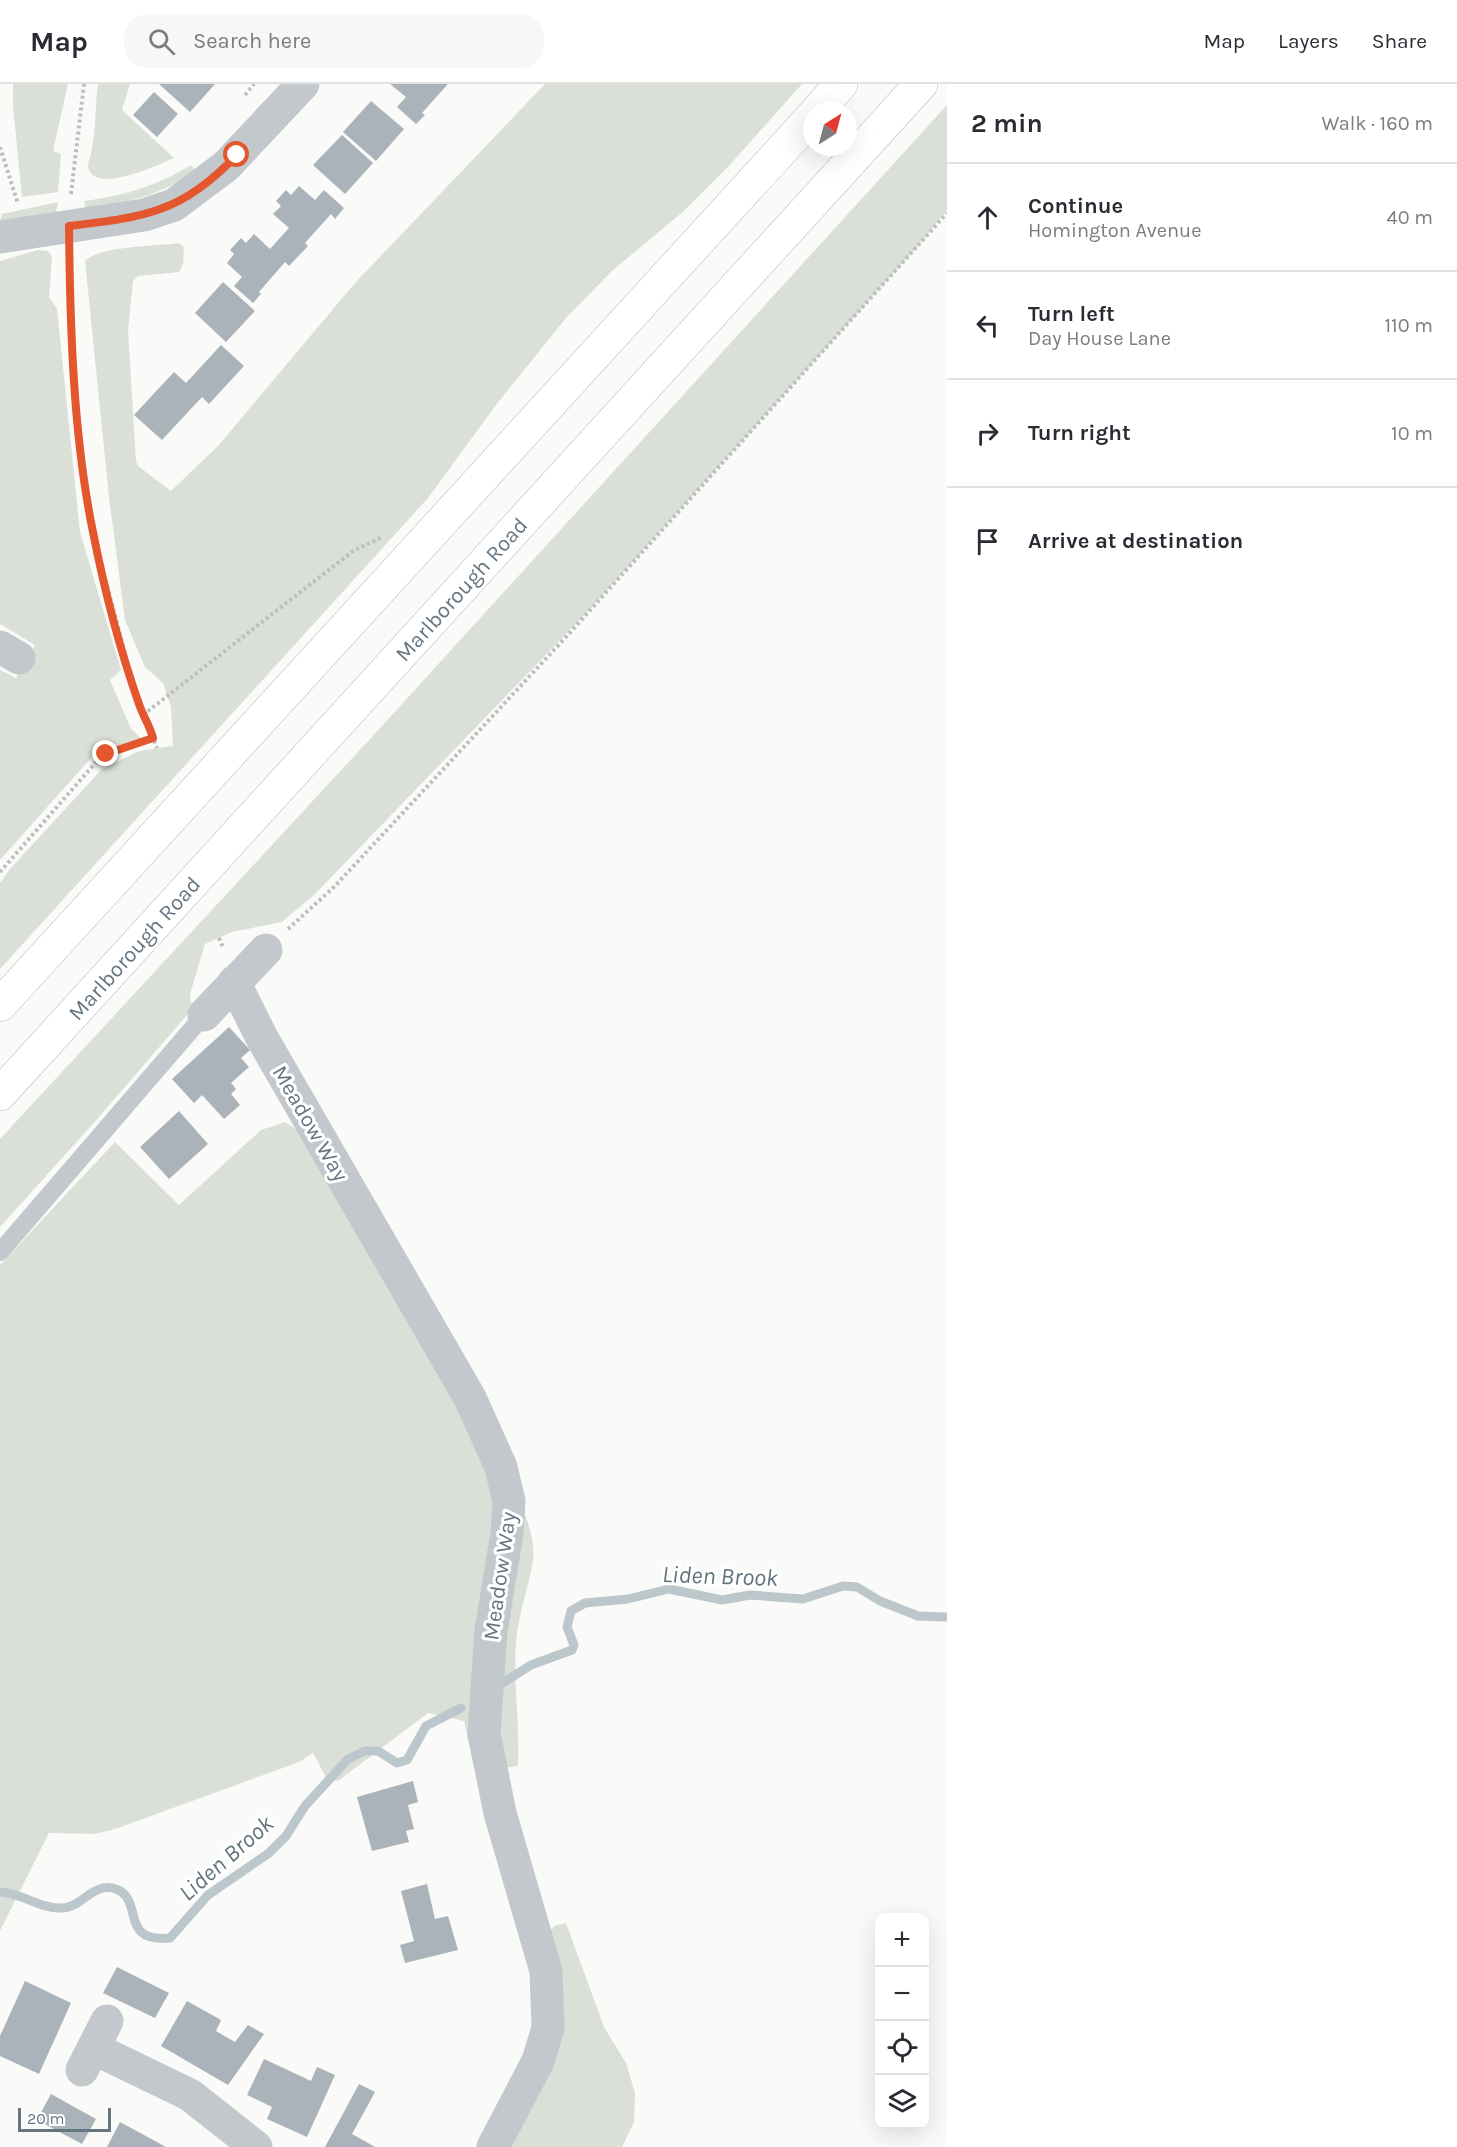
<!DOCTYPE html>
<html lang="en">
<head>
<meta charset="utf-8">
<style>
	:root { --surface:#fff; --page:#f7f7f7; --text:#2b2b33; --muted:#7c7c81; --line:#e1e1e2 }
	body { margin:0; font-family:Karla,sans-serif; background:var(--page); color:var(--text) }
	.controls { position:absolute; right:18px; bottom:18px; display:grid; overflow:hidden; border-radius:12px; box-shadow:0 6px 24px #0002 }
	.controls button { width:54px; height:54px; display:grid; place-items:center; padding:0; border:0; border-bottom:2px solid var(--line); background:var(--surface); color:var(--text); font:30px sans-serif }
	.compass { position:absolute; left:803px; top:18px; width:54px; height:54px; border-radius:50%; background:var(--surface); box-shadow:0 6px 24px #0002; rotate:36deg }
	.scale { position:absolute; left:18px; bottom:15px; width:93px; box-sizing:border-box; padding-left:6px; border:3px solid #657683; border-top:0; font-size:16px; line-height:21px; white-space:nowrap; color:#657683; -webkit-text-stroke:4px #fff; paint-order:stroke }
	.stop { position:absolute; width:18px; height:18px; margin:-14px; border:4px solid #e4572e; border-radius:50%; background:#fff }
	.stop.end { background:#e4572e; border-color:#fff; box-shadow:0 2px 6px #0008 }
	.list { margin:0; padding:0; list-style:none }
	h2 { display:flex; justify-content:space-between; align-items:center; height:78px; margin:0; padding:0 24px; font-size:26px }
	h2 small { font-size:20px; font-weight:400; color:var(--muted) }
	.list li { display:grid; grid-template-columns:39px 1fr auto; gap:18px; align-items:center; box-sizing:border-box; height:108px; padding:0 24px; border-top:2px solid var(--line) }
	.list b { display:block; font-size:22px; white-space:nowrap }
	.list p { margin:0; font-size:20px; white-space:nowrap; color:var(--muted) }
	.list em { font-size:20px; font-style:normal; color:var(--muted) }
	.icon { flex:none; width:33px; height:33px; fill:none; stroke:currentColor; stroke-width:2; stroke-linecap:round; stroke-linejoin:round }
	.map { position:relative; flex:none; width:947px; height:2063px; overflow:hidden }
	header { display:flex; align-items:center; gap:36px; box-sizing:border-box; height:84px; padding:0 30px; background:var(--surface); border-bottom:2px solid var(--line) }
	header strong { font-size:28px }
	nav { display:flex; gap:33px; margin-inline-start:auto; font-size:21px }
	.search { width:420px; height:54px; background:var(--page); display:flex; align-items:center; gap:15px; box-sizing:border-box; padding:0 21px; border-radius:24px; color:var(--muted); font-size:22px }
	main { display:flex }
	aside { flex:1; background:var(--surface) }
	.map>svg:first-child { display:block }
</style>
</head>
<body>
<header>
<strong>Map</strong>
<div class="search"><svg class="icon" aria-label="search" viewBox="0 0 24 24"><circle cx="10" cy="10" r="6"/><path d="M15 15l6 6"/></svg>Search here</div>
<nav><a>Map</a><a>Layers</a><a>Share</a></nav>
</header>
<main>
<div class="map">
<svg width="947" height="2063" viewBox="0 0 947 2063">
	<rect width="100%" height="100%" fill="#fafaf8"/>
	<path fill="#dadfd7" d="M 13,0 L 68,0 L 53,67 L 61,70 L 58,108 L 22,113 L 13,22 Z
		M 98,0 L 130,0 L 122,26 L 174,74 C 158,81 103,107 90,88 C 86,83 89,76 91,70 C 96,47 95,24 98,0 Z
		M 545,0 L 802,0 L 727,84 L 684,127 L 612,187 L 566,234 L 496,321 L 428,414 L 0,885 L 0,799 L 10,785 L 102,685 L 139,667 L 173,662 L 171,623 L 163,599 L 145,583 L 125,536 L 109,413 L 85,177 C 98,162 158,162 179,159 L 184,163 L 183,180 L 179,188 L 138,192 L 133,197 L 128,247 L 136,377 L 138,382 L 171,407 L 218,362 L 355,199 Z
		M 947,21 L 947,126 L 919,161 L 591,524 L 315,810 L 282,838 L 232,848 L 205,860 L 190,910 L 192,925 L 99,1033 L 0,1143 L 0,1055 L 382,642 Z
		M 191,81 L 195,86 C 163,112 125,118 86,126 L 84,117 C 123,112 157,102 191,81 Z
		M 58,118 L 56,128 L 0,137 L 2,130 Z
		M 38,166 L 48,167 L 52,172 L 49,213 L 57,225 L 80,448 L 121,586 L 110,596 L 131,645 L 142,655 L 100,667 L 91,674 L 0,776 L 0,586 L 16,594 L 35,561 L 0,540 L 0,177 Z
		M 285,1038 L 305,1051 L 506,1384 C 516,1409 537,1449 533,1476 C 529,1504 518,1529 516,1558 C 513,1597 520,1641 518,1682 L 475,1688 L 464,1637 L 428,1629 L 338,1697 L 327,1695 L 313,1669 L 299,1678 L 118,1744 L 95,1750 L 49,1749 L 0,1847 L 0,1181 L 115,1058 L 179,1121 L 261,1046 Z
		M 566,1839 L 604,1943 L 626,1979 L 635,2009 L 634,2038 L 622,2063 L 504,2063 L 526,2022 L 549,1848 L 554,1842 Z"/>
	<g fill="none" stroke-linecap="round" stroke-linejoin="round">
		<path stroke="#bbc7cb" stroke-width="9" d="M 501,1600 L 531,1581 L 572,1566 L 574,1561 L 567,1543 L 571,1527 L 585,1519 L 628,1515 L 669,1505 L 722,1516 L 750,1511 L 803,1515 L 843,1502 L 857,1503 L 880,1517 L 918,1532 L 947,1533
			M 0,1808 C 20,1808 39,1825 62,1824 C 82,1824 93,1797 116,1805 C 145,1816 118,1859 170,1854 L 208,1811 L 269,1769 L 286,1752 L 305,1722 L 348,1675 L 365,1667 L 378,1667 L 397,1679 L 407,1676 L 426,1642 L 461,1624"/>
	</g>
	<path fill="#aab3b9" d="M 159,0 L 215,0 L 190,28 Z
		M 390,0 L 448,0 L 422,29 L 425,31 L 416,40 L 397,23 L 406,13 Z
		M 154,8 L 178,30 L 157,53 L 133,31 Z
		M 371,17 L 404,45 L 376,77 L 343,48 Z
		M 342,51 L 373,79 L 345,110 L 313,81 Z
		M 299,102 L 315,116 L 324,106 L 344,124 L 335,135 L 331,130 L 305,159 L 308,162 L 289,182 L 285,178 L 259,208 L 261,210 L 253,219 L 234,202 L 242,193 L 227,179 L 234,170 L 230,166 L 241,154 L 246,159 L 254,150 L 270,165 L 289,144 L 273,130 L 281,122 L 276,117 L 286,106 L 291,111 Z
		M 223,198 L 255,227 L 226,258 L 195,229 Z
		M 221,261 L 244,282 L 209,320 L 202,313 L 162,356 L 134,331 L 174,288 L 186,299 Z
		M 229,943 L 250,966 L 241,974 L 249,983 L 231,999 L 236,1005 L 231,1010 L 240,1021 L 224,1035 L 202,1011 L 194,1019 L 172,995 Z
		M 179,1027 L 208,1060 L 169,1095 L 140,1063 Z
		M 413,1697 L 418,1718 L 408,1721 L 414,1745 L 406,1747 L 409,1758 L 372,1767 L 357,1713 Z
		M 427,1800 L 435,1835 L 448,1832 L 458,1866 L 405,1879 L 400,1861 L 414,1857 L 401,1807 Z
		M 117,1883 L 169,1909 L 155,1934 L 103,1909 Z
		M 25,1897 L 71,1919 L 39,1990 L 0,1972 L 0,1952 Z
		M 187,1917 L 221,1936 L 216,1947 L 235,1958 L 248,1941 L 264,1950 L 228,2001 L 161,1962 Z
		M 264,1975 L 311,1997 L 317,1983 L 335,1991 L 307,2053 L 267,2035 L 272,2023 L 247,2011 Z
		M 359,2000 L 375,2008 L 352,2050 L 375,2063 L 325,2063 Z
		M 51,2010 L 96,2035 L 82,2060 L 37,2036 Z
		M 120,2038 L 166,2063 L 107,2063 Z"/>
	<g fill="none" stroke-linecap="round" stroke-linejoin="round">
		<defs>
			<path id="trunk" d="M 817,27 L 841,0
				M 0,921 L 812,33
				M 0,1010 L 921,0"/>
		</defs>
		<use href="#trunk" stroke="#b4b9bd" stroke-width="34"/>
		<path stroke="#bbbfc2" stroke-width="4" stroke-dasharray="3 3" stroke-linecap="butt" d="M 245,11 L 254,0
			M 0,63 L 18,120
			M 71,110 L 84,0
			M 69,175 L 78,340 L 93,449 L 138,618 L 157,664
			M 143,631 L 353,467 L 382,453
			M 0,788 L 98,676 L 106,670 L 154,654
			M 288,845 L 334,803 L 566,553 L 947,129
			M 219,854 L 223,864"/>
		<path stroke="#c3c8cc" stroke-width="18" d="M 0,1168 L 204,931"/>
		<path stroke="#c3c8cc" stroke-width="33" d="M 0,153 L 144,131 L 174,121 L 226,82 L 303,0
			M 0,563 L 19,574
			M 234,898 L 262,954 L 470,1314 L 501,1383 L 509,1417 L 507,1449 L 491,1547 L 484,1649 L 500,1729 L 546,1887 L 548,1944 L 538,1977 L 493,2063
			M 204,931 L 266,866
			M 93,1964 L 190,2011 L 256,2063
			M 82,1986 L 107,1937"/>
		<use href="#trunk" stroke="#fff" stroke-width="33"/>
	</g>
	<g fill="none" stroke-linecap="round" stroke-linejoin="round">
		<path stroke="#e4572e" stroke-width="8" d="M 106,670 L 153,654 C 150,642 143,632 139,620 C 120,566 104,504 93,448 C 73,351 70,241 69,142 C 145,133 181,129 237,71"/>
	</g>
	<g text-anchor="middle" stroke-width="6" stroke-linejoin="round" paint-order="stroke">
		<g font-size="22" fill="#657683" stroke="#fff">
			<text transform="translate(461 505) rotate(-48)" y="8">Marlborough Road</text>
			<text transform="translate(134 864) rotate(-48)" y="8">Marlborough Road</text>
			<text transform="translate(311 1039) rotate(60)" y="8">Meadow Way</text>
			<text transform="translate(499 1492) rotate(-82)" y="8">Meadow Way</text>
		</g>
		<g font-size="24" font-style="italic" fill="#60757c" stroke="#fff">
			<text transform="translate(720 1492) rotate(2)" y="8">Liden Brook</text>
			<text transform="translate(226 1774) rotate(-41)" y="8">Liden Brook</text>
		</g>
	</g>
</svg>
<div class="controls">
<button>+</button>
<button>−</button>
<button><svg class="icon" aria-label="locate" viewBox="0 0 24 24"><circle cx="12" cy="12" r="6"/><path d="M12 2v4M12 18v4M2 12h4M18 12h4"/></svg></button>
<button><svg class="icon" aria-label="layers" viewBox="0 0 24 24"><path d="M12 4l9 5-9 5-9-5zM3 14l9 5 9-5"/></svg></button>
</div>
<svg class="compass" viewBox="-18 -18 36 36"><path d="M0-13l5 13h-10z" fill="#e53935"/><path d="M0 13l5-13h-10z" fill="#7c7c81"/></svg>
<div class="scale">20 m</div>
<div class="stop" style="left:237px;top:71px"></div>
<div class="stop end" style="left:106px;top:670px"></div>
</div>
<aside>
<h2>2 min<small>Walk · 160 m</small></h2>
<ul class="list">
<li><svg class="icon" aria-label="ahead" viewBox="0 0 24 24"><path d="M12 20V5M6 11l6-6 6 6"/></svg><div><b>Continue</b><p>Homington Avenue</p></div><em>40 m</em></li>
<li><svg class="icon" aria-label="left" viewBox="0 0 24 24"><path d="M17 20v-9H6M10 6l-5 5 5 5"/></svg><div><b>Turn left</b><p>Day House Lane</p></div><em>110 m</em></li>
<li><svg class="icon" aria-label="right" viewBox="0 0 24 24"><path d="M7 20v-9h11M14 6l5 5-5 5"/></svg><div><b>Turn right</b></div><em>10 m</em></li>
<li><svg class="icon" aria-label="arrive" viewBox="0 0 24 24"><path d="M6 21V4h12l-3 4 3 4H6"/></svg><div><b>Arrive at destination</b></div></li>
</ul>
</aside>
</main>
</body>
</html>
